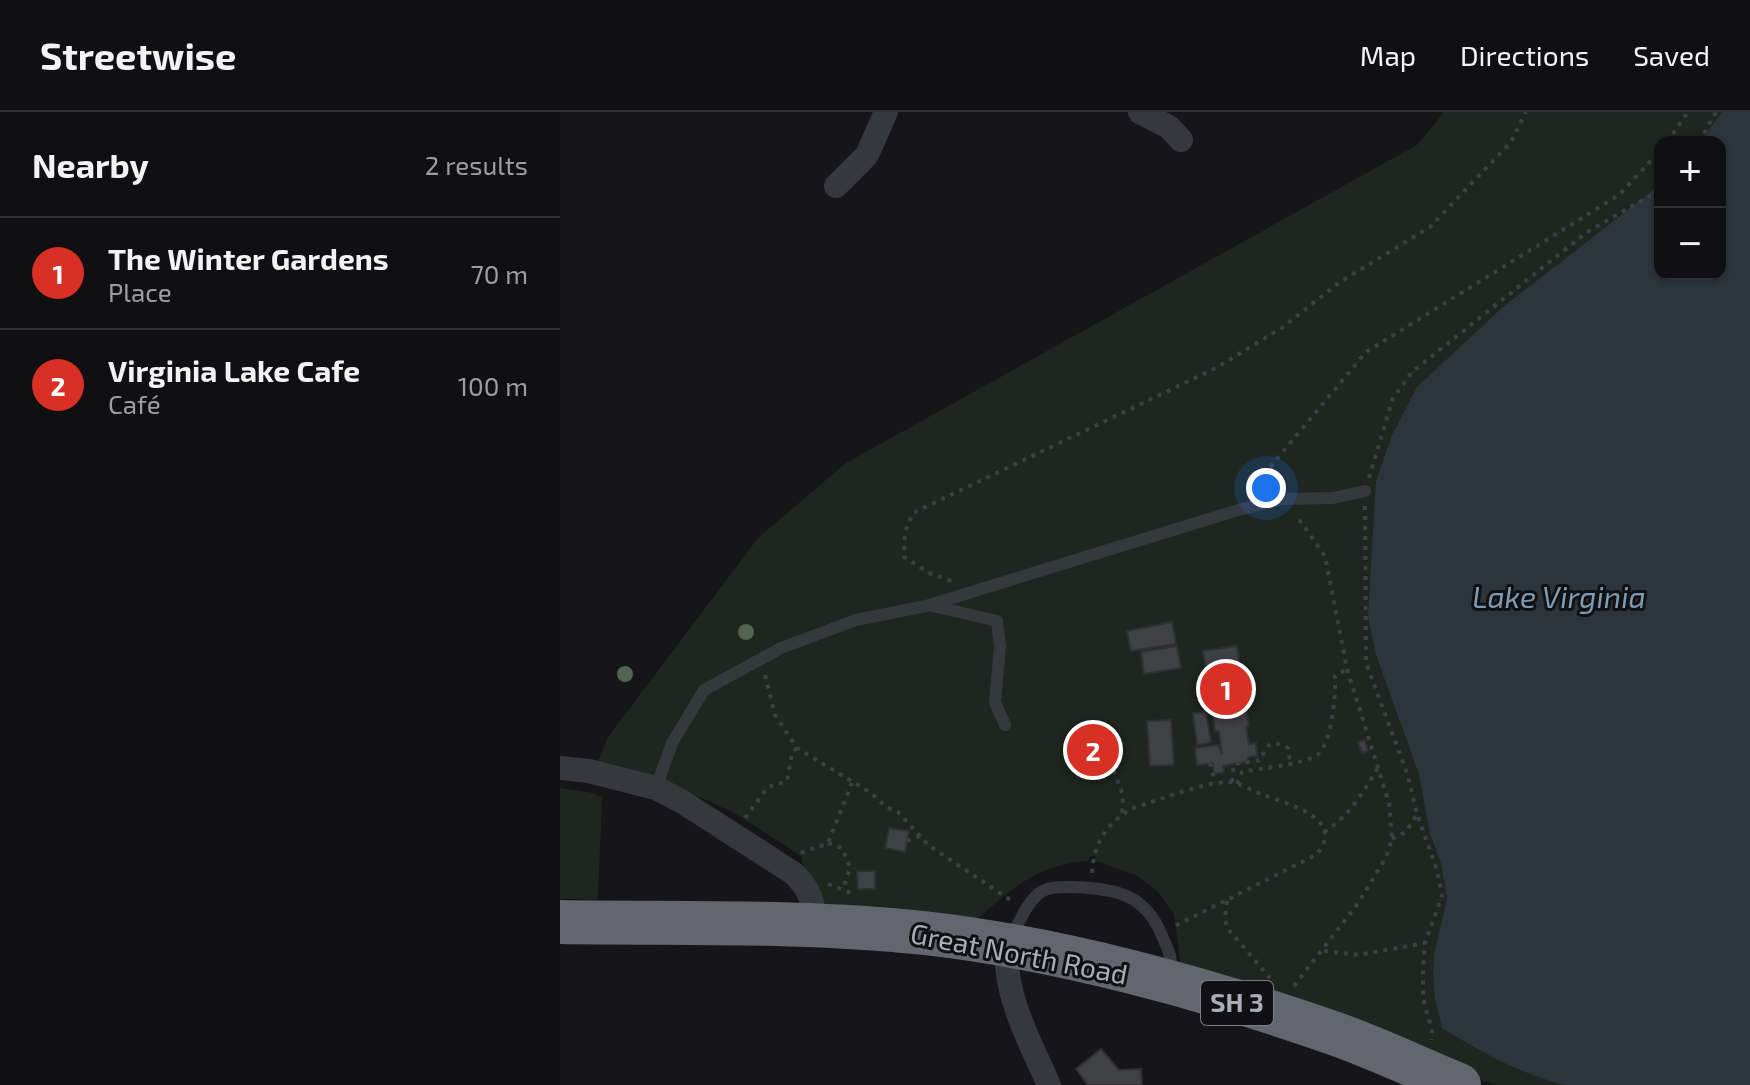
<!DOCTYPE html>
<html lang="en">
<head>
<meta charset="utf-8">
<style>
	:root { --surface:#101012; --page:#1e1e20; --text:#f1f3f6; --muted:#9c9d9f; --line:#303032; --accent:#d93025 }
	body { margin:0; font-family:"Exo 2",sans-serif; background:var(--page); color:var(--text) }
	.controls { position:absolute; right:24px; top:24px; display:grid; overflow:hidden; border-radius:16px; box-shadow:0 2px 6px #0004 }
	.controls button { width:72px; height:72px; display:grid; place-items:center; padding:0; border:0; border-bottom:2px solid var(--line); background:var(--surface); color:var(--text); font:40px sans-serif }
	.you { position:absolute; left:706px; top:376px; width:28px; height:28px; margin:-20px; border:6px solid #fff; border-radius:50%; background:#1a73e8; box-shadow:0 0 0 12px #1a73e833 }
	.badge { display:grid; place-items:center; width:52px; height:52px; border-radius:50%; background:var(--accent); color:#fff; font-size:26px; font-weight:700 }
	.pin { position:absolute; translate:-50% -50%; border:4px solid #fff; box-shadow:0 2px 8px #0006 }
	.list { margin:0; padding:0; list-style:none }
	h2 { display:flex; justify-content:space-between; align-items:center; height:104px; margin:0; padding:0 32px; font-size:34px }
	h2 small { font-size:26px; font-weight:400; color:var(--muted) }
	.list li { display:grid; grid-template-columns:52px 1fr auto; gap:24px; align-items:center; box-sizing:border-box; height:112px; padding:0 32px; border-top:2px solid var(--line) }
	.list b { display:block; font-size:30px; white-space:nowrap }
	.list p { margin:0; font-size:26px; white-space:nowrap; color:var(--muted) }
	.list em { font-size:26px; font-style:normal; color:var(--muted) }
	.map { position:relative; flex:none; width:1190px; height:973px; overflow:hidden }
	header { display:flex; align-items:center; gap:48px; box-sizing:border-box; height:112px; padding:0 40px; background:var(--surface); border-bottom:2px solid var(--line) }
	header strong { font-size:38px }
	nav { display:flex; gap:44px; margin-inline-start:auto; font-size:28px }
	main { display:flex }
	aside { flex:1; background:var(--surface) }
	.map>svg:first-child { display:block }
</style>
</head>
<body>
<header>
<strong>Streetwise</strong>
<nav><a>Map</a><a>Directions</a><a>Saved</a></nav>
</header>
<main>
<aside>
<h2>Nearby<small>2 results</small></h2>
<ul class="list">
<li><span class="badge">1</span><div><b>The Winter Gardens</b><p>Place</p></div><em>70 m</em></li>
<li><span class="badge">2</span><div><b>Virginia Lake Cafe</b><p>Café</p></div><em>100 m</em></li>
</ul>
</aside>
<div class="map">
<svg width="1190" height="973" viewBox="0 0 1190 973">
	<rect width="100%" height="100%" fill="#161618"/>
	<path fill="#1e261f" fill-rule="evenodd" d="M 884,0 L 1190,0 L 1190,973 L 937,973 L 892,959 L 622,863 L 614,802 L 597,779 L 576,763 L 536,749 L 535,744 L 530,744 L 528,749 C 476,752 452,778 414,809 L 250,790 L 241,744 L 176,702 L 142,686 L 35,656 L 48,625 L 198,426 L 286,351 L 857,33 ZM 1100,30 L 1160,30 L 1160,162 L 1100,162 Z
		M 0,676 L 33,681 L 42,685 L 38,787 L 0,787 Z"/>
	<path fill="#2c353c" d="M 1162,0 L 1190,0 L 1190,973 L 1004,973 C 959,961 921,940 882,916 L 875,886 L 873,861 L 874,842 L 887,787 L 881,751 L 870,722 L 859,662 L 816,543 L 808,504 L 816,369 L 832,323 L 857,275 L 943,195 L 1100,73 L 1100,162 L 1160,162 L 1160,30 L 1140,30 Z"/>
	<path fill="#404145" stroke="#303034" stroke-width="2" d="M 612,510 L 616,532 L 571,539 L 567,519 Z
		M 617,534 L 621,556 L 584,562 L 581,540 Z
		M 677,534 L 689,614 L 686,615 L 689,632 L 696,631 L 697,644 L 689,645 L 686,650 L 663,654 L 664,660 L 654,662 L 653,651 L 637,653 L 635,636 L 658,633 L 662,642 L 659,619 L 655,619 L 643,539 Z
		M 646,600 L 651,630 L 637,633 L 633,601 Z
		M 611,608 L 614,653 L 590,654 L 587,609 Z
		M 550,622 L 562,643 L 532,659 L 526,658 L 524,655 L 517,659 L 504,634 L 522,623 L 528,633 Z
		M 805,628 L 808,639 L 802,641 L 798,630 Z
		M 329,716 L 349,719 L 345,740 L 325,736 Z
		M 297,759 L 315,759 L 315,777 L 298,777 Z
		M 541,937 L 559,958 L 581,957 L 582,973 L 528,973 L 516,957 Z"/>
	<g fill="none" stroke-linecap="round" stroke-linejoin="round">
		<path stroke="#3d3f44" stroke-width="4" stroke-dasharray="4 6" stroke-linecap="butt" d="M 1107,30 L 1128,0
			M 1139,30 L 1156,0
			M 809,366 L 833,286 L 852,260 L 1027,120 L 1095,81 L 1100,75
			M 691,378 L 806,240 L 1059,83 L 1100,39
			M 805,394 L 806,551 L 847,661 L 857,702 L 877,758 L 882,784 L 865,831 L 863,857 L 863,886 L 872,918 L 871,928
			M 391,469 L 369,461 L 344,445 L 345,420 L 353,401 L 656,256 L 723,215 L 780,170 L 870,115 L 951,30 L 966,0
			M 205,563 L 215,603 L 237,636 L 311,681 L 326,695 L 338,700 L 368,733 L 452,789
			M 550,649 L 563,683 L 562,702
			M 650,651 L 655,671
			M 672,670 L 674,652 L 701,648 C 706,633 711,626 728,636 L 730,649
			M 677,672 L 682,660 C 701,656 741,653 757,643 C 772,633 776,581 775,564 L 787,557
			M 185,706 L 208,675 L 227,669 L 232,641 L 237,636
			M 764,720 C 788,706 804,679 818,656
			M 832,727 L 846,720 L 857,702
			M 347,729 L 360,724
			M 268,731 L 282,736 L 290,755 L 283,778
			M 241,741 L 268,731 L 292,671
			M 532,761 C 534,730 546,712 573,696 C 597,689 646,669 669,670 C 679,670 693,680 704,683 C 728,692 788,707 756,743 L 613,815
			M 268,772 L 293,782
			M 667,789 L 665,806 L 667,816 L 710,866
			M 764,839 L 798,843 L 865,831
			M 734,874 L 799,790 L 826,745 L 832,727 L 829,691 L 787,557 L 765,444 L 736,403"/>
		<path stroke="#37383d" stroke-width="12" d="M 369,493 L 437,509 L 440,535 L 435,590 L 445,613
			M 96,676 L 112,631 L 144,578 L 221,536 L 296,508 L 366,494 L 675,399 L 721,387 L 773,386 L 805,379
			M 452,824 C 460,809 465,794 478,782 C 488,774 501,775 514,775 C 557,777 586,782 603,826 C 609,840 613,847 610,862"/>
		<path stroke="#37383d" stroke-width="24" d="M 580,0 L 609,15 L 621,28
			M 276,74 L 307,43 L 326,0
			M 0,656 L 29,659 L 96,676 L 121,689 L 233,761 C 250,777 255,791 254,815
			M 447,834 C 443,882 470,930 489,973"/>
		<path stroke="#63666e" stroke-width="44" d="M 0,810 C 121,812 244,808 364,821 C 499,836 648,877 776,922 C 818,937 858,956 899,973"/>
	</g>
	<g fill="#506452">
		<circle cx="186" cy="520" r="8"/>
		<circle cx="65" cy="562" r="8"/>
	</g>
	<g text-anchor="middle" stroke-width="6" stroke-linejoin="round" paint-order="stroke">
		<rect fill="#111113" stroke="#7b7e86" stroke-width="2" x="641" y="869" width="72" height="44" rx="6"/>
		<g font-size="26" font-weight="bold" fill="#a8adb8">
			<text x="677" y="900">SH 3</text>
		</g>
		<g font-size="28" fill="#a8adb8" stroke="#111113">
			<text transform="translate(459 842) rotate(11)" y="10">Great North Road</text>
		</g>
		<g font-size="30" font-style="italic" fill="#7f9bb3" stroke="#111113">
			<text x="999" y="496">Lake Virginia</text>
		</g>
	</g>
</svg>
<div class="controls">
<button>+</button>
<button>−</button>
</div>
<div class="you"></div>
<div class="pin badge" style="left:666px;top:577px">1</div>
<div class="pin badge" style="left:533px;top:638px">2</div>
</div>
</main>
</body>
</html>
